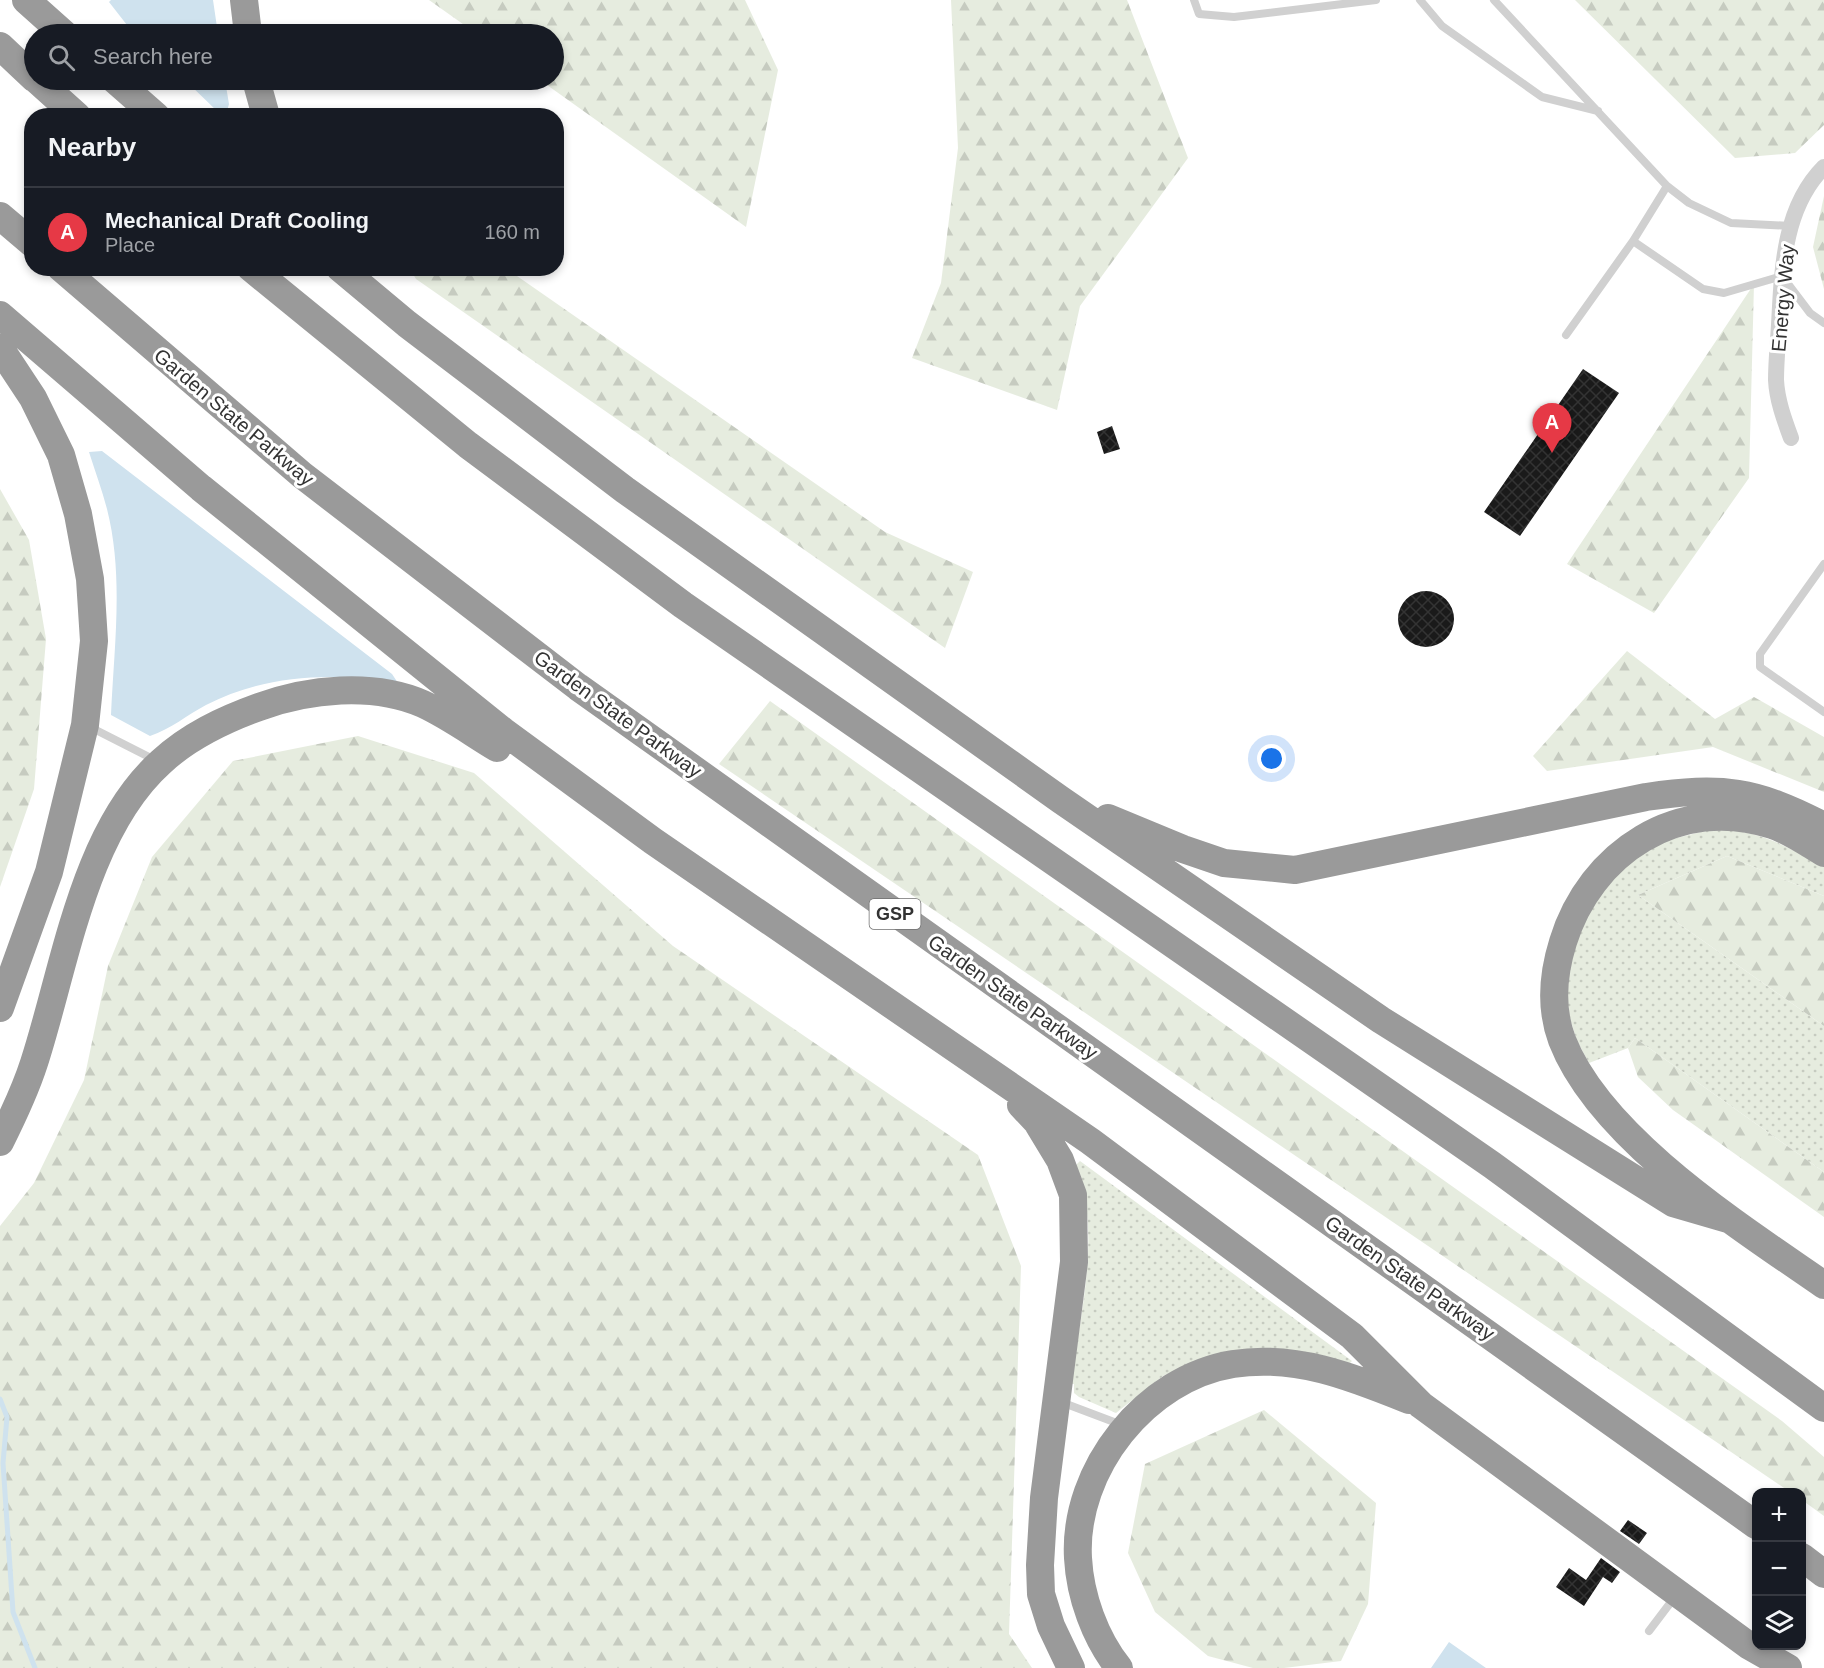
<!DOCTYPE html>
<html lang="en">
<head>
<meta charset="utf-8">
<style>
	:root { --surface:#171b24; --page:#20242c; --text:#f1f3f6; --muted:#9ea1a6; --line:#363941; --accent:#e63946 }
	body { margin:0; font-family:Helvetica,sans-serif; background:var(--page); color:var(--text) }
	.controls { position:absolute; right:18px; bottom:18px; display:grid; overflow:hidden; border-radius:12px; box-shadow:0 3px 9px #0003 }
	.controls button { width:54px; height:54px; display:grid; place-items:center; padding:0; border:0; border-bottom:2px solid var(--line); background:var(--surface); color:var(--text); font:30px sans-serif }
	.you { position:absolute; left:1272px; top:759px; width:21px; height:21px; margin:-15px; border:4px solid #fff; border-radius:50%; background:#1a73e8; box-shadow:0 0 0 9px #1a73e833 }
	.badge { display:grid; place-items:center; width:39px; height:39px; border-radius:50%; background:var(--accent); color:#fff; font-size:20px; font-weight:700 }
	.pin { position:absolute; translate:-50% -50px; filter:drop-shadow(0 2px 3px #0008) }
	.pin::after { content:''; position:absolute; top:32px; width:21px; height:18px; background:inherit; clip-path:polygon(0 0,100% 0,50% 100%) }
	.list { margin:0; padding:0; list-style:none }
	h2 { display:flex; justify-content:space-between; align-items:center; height:78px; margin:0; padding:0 24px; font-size:26px }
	h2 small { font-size:20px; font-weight:400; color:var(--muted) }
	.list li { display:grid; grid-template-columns:39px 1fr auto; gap:18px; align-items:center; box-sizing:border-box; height:90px; padding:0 24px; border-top:2px solid var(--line) }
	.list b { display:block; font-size:22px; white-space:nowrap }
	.list p { margin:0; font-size:20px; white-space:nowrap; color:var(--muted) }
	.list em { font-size:20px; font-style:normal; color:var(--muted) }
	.icon { flex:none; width:33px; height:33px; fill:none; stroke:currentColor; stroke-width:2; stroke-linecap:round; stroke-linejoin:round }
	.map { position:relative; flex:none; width:1824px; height:1668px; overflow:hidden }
	.search { position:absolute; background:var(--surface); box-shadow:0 3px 9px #0003; left:24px; top:24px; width:540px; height:66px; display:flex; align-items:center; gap:15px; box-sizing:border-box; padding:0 21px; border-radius:33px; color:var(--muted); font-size:22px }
	.panel { position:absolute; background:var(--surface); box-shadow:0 3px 9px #0003; left:24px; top:108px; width:540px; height:168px; border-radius:24px }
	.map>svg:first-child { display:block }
</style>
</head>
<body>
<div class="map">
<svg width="1824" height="1668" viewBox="0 0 1824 1668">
	<defs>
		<pattern id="grass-dots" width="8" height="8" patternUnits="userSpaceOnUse" patternTransform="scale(1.5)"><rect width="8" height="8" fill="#e6ecdf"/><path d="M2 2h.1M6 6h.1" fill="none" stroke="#c6cbc0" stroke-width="1.8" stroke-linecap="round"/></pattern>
		<pattern id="forest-firs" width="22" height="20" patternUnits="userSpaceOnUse" patternTransform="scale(1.5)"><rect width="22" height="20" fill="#e6ecdf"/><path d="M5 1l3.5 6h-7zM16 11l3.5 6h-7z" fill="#c6cbc0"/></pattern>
		<pattern id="building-cross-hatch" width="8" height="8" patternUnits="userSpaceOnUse" patternTransform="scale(1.5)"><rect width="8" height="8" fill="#1a1a1a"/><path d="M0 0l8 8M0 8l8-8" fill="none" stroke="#333"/></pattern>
	</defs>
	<rect width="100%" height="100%" fill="#fff"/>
	<path fill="url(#grass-dots)" d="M 1713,829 C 1762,831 1782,844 1824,867 L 1824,896 L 1727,856 L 1638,895 L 1824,1026 L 1824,1172 L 1635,1038 L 1628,1048 L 1589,1063 L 1577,1041 L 1569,1016 L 1566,981 L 1570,950 L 1601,885 L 1656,843 Z
		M 1080,1161 L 1352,1361 L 1348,1365 L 1196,1361 L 1163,1376 L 1116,1413 L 1079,1397 L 1074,1393 L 1074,1384 L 1071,1384 C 1080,1315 1102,1231 1076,1165 Z"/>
	<path fill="url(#forest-firs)" d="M 429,0 L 745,0 L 778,70 L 746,227 L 540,80 L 554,80 L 554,34 L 477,34 Z
		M 951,0 L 1127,0 L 1188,158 L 1080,306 L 1057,410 L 912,358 L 941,283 L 958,148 Z
		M 1575,0 L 1824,0 L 1824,125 L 1795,153 L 1735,158 Z
		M 1824,196 L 1824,289 L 1813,247 Z
		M 410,269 L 507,269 L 885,532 L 973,572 L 945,648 L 416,279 Z
		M 1754,284 L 1749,478 L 1654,613 L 1567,564 Z
		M 0,489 L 29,540 L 46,639 L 34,789 L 0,887 Z
		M 1627,651 L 1715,719 L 1754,697 L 1824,737 L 1824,792 L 1713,747 L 1547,771 L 1533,756 Z
		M 770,701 L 1782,1421 L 1824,1457 L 1824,1516 L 1802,1500 L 1802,1492 L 1790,1492 L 719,764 Z
		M 358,736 L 474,773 L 673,946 L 978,1155 L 1021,1266 L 1009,1634 L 1032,1668 L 0,1668 L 0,1226 L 34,1183 L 84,1080 L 108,966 L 152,857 L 233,761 Z
		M 1727,856 L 1824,896 L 1824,1026 L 1638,895 Z
		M 1635,1038 L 1824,1172 L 1824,1217 L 1673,1110 L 1638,1077 L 1628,1048 Z
		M 1264,1410 L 1376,1503 L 1368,1604 L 1341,1661 L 1284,1668 L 1253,1668 L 1208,1656 L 1155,1612 L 1128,1553 L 1145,1464 Z"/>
	<path fill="#cfe2ee" d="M 111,0 L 213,0 L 218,34 L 134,34 L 109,2 Z
		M 185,80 L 225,80 L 229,104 L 227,111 L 219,113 Z
		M 102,451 L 392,674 L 398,683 C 334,672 266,674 206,705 C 187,715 171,729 150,736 L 111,715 C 114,647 124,576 107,509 C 102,490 95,471 89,452 Z
		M 1449,1642 L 1486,1668 L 1431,1668 Z"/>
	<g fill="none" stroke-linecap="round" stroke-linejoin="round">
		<path stroke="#cfe2ee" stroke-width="5" d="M 0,1399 L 7,1417 L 3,1463 L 13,1612 L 35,1668"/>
	</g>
	<path fill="url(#building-cross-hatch)" d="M 1583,369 L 1619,393 L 1520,536 L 1484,512 Z
		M 1112,426 L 1120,449 L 1104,454 L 1097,432 Z
		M1398 619a28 28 0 1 1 56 0a28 28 0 1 1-56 0Z
		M 1628,1520 L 1647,1533 L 1639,1544 L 1620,1531 Z
		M 1601,1558 L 1620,1572 L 1612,1583 L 1603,1577 L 1584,1606 L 1556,1587 L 1569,1568 L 1586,1580 Z"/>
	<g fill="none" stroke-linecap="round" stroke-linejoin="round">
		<path stroke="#d0d0d0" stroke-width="8" d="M 1194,0 L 1199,14 L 1234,17 L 1376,0
			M 1420,0 L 1442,26 L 1542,97 L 1598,111
			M 1494,0 L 1667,186 L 1689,203 L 1731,223 L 1791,226
			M 1667,186 L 1633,241 L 1703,289 L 1724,293 L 1782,276 L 1810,313 L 1824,323
			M 1566,335 L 1633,241
			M 1824,564 L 1760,654 L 1760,667 L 1824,712
			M 88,726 L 157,761
			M 1061,1402 L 1122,1425
			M 1649,1631 L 1674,1598"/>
		<path stroke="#d0d0d0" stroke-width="16" d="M 1791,438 C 1784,419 1777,400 1776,380 C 1776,362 1778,343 1779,325 C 1782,270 1783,208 1824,167"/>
		<path stroke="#9a9a9a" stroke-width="28" d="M 26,0 L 64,34
			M 244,0 L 248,34
			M 0,46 L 34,78
			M 37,80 L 77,116
			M 115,80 L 156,116
			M 256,80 L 266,116
			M 0,216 L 32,243
			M 61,268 L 302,475 L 578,687 L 1756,1525
			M 251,268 L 468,445 L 683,605 L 1492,1165 L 1824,1408
			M 340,268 L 407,324 L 625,490 L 1061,800 L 1381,1020 L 1673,1203 L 1728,1219
			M 0,315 L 201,488 L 503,731 L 653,841 L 1090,1141 L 1352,1336 L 1421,1405 L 1748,1645 L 1788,1668
			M 0,348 L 33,398 L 61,455 L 78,514 L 90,579 L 94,641 L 85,725 L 49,872 L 0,1008
			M 1108,818 L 1183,849 L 1224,863 L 1295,870 L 1646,797 C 1722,786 1755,790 1824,826
			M 1824,853 C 1807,843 1791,831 1772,825 C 1679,794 1590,853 1563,942 C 1553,974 1550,1008 1562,1040 C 1600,1138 1739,1226 1824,1285
			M 1021,1105 L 1037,1122 L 1060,1160 L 1073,1195 L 1074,1262 L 1044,1498 L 1040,1565 L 1041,1594 L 1051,1626 L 1071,1668
			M 0,1142 C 13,1116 25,1091 34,1063 C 65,968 83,832 161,762 C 189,736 223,720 259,707 C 308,689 373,682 423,704 C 449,716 472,733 497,748
			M 1802,1557 L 1824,1574
			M 1119,1668 C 1095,1638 1080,1596 1078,1558 C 1073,1469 1146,1378 1233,1364 C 1296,1354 1352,1377 1409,1400"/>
	</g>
	<g text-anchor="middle" stroke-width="6" stroke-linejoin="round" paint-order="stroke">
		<rect fill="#fff" stroke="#707070" stroke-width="1.5" x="869.5" y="899" width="51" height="30" rx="4.5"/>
		<g font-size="18" font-weight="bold" fill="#333">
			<text x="895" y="920">GSP</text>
		</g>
		<g font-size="20" fill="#333" stroke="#fff">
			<text transform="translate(1783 298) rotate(-85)" y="7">Energy Way</text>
			<text transform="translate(234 417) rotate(40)" y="7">Garden State Parkway</text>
			<text transform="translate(618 714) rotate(36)" y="7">Garden State Parkway</text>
			<text transform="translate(1013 997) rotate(35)" y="7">Garden State Parkway</text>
			<text transform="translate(1410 1278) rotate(35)" y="7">Garden State Parkway</text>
		</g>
	</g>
</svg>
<div class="controls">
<button>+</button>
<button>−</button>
<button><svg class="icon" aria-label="layers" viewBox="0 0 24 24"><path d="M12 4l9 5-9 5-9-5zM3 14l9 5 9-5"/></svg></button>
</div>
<div class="you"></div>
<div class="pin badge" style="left:1552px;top:453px">A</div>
<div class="search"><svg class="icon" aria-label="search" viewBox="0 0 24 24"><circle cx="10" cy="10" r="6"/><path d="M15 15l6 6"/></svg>Search here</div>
<section class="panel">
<h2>Nearby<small></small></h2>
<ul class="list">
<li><span class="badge">A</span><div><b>Mechanical Draft Cooling</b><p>Place</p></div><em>160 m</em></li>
</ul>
</section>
</div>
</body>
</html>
